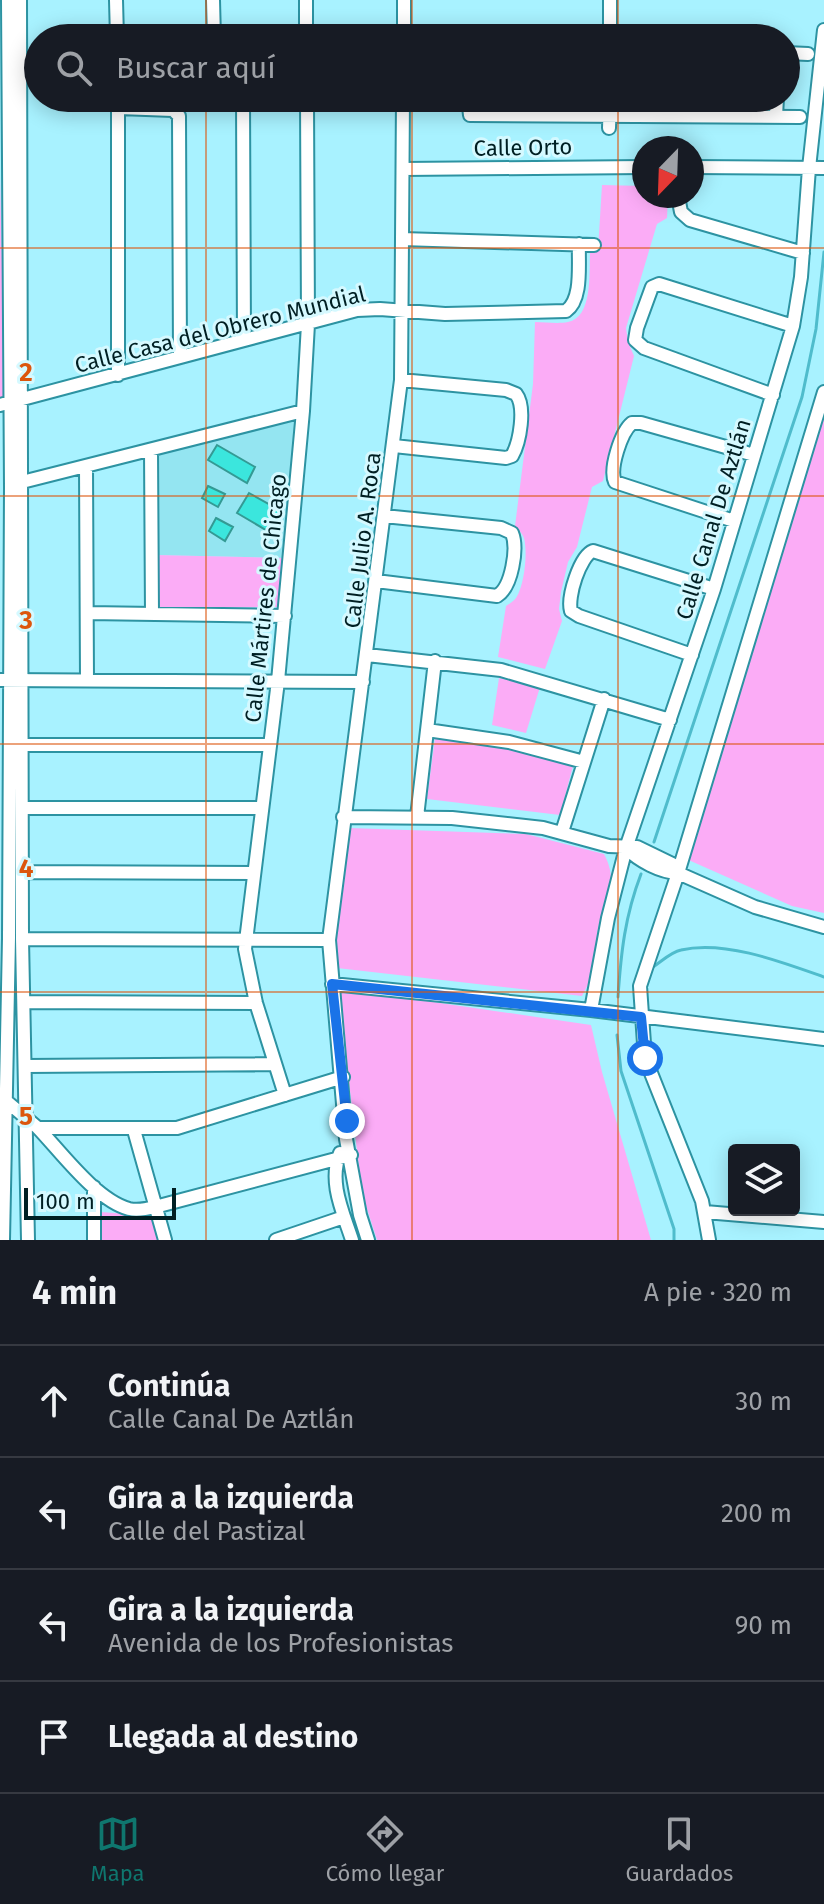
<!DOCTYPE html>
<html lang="es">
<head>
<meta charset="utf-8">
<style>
	:root { --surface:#171b24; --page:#242831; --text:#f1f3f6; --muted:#9ea1a6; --line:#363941; --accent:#0f766e }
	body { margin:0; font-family:"Fira Sans",sans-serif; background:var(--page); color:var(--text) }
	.controls { position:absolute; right:24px; bottom:24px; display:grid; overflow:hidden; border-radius:8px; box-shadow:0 4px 20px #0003 }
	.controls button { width:72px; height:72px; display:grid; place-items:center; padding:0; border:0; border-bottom:2px solid var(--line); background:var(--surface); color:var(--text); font:40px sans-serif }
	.compass { position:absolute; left:632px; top:136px; width:72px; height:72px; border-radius:50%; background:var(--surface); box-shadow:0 4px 20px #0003; rotate:203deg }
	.scale { position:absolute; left:24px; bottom:20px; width:152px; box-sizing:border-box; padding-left:8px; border:4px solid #001f23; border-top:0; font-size:22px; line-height:28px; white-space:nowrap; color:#001f23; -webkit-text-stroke:6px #d5f9ff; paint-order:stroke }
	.stop { position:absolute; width:24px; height:24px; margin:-18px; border:6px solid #1a73e8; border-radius:50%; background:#fff }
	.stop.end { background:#1a73e8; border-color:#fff; box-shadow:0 2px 8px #0008 }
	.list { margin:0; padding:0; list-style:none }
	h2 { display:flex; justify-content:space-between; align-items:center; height:104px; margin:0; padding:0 32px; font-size:34px }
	h2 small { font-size:26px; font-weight:400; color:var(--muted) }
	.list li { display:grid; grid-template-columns:52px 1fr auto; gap:24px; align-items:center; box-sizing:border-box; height:112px; padding:0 32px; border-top:2px solid var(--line) }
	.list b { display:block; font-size:30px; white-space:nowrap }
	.list p { margin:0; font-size:26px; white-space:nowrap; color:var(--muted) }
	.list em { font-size:26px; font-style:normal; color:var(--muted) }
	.icon { flex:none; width:44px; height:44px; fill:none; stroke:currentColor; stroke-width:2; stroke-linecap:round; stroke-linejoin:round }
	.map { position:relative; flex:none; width:824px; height:1240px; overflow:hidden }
	.search { position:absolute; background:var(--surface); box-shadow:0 4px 20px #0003; left:24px; right:24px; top:24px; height:88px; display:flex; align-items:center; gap:20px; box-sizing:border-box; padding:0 28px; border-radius:44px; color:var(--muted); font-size:30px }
	.sheet { height:552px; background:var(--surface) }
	nav { display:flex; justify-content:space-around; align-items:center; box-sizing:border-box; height:112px; border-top:2px solid var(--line); background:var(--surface); font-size:22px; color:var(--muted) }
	nav a { display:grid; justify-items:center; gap:4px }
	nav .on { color:var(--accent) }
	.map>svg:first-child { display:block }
</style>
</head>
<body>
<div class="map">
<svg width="824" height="1240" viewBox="0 0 824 1240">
	<rect width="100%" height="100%" fill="#a8f2ff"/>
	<path fill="#94e5f1" d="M 298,415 L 284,558 L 156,555 L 156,452 Z"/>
	<path fill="#fbacf6" d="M 0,176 L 5,397 L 0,398 Z
		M 602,185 L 644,186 L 644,196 L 668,196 L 667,218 L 657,224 L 626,328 L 628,342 L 634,356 L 603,481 L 592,487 L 577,547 L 568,562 L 561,592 L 559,609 L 562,621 L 545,669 L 498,657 L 506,606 C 509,604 514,601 516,598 C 524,586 527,557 525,544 C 525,536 520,531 515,526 L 533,384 L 535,322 C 545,322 558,324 568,322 C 593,317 589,273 590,253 L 598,250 Z
		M 824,392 L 824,913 L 792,906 L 684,858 Z
		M 156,555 L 284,558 L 280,607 L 156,608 Z
		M 499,678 L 540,687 L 526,733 L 492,725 Z
		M 435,738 L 501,747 L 573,766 L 560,815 L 427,799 Z
		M 349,828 L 526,834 L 604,854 C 620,884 604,899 598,928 C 596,938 597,945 597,954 C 598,968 588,984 582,996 L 337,968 L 334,938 Z
		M 338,988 L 591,1025 L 602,1072 L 651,1240 L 377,1240 L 362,1193 Z
		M 101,1212 L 152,1216 L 159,1240 L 101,1240 Z"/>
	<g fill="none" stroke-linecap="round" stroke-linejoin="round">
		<path stroke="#4fbccc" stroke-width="3" d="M 654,842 L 802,397 L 816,329 L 824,252
			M 653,967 C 662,961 671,952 681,950 C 725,940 782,962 824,977
			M 618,997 C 621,952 625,916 641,874
			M 617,1035 L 621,1071 L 674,1229 L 674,1240"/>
	</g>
	<path fill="#3be6dd" stroke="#349a94" stroke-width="2" d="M 217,445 L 255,467 L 247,483 L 208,460 Z
		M 208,486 L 225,494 L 218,507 L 202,498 Z
		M 249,493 L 283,512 L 271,533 L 237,513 Z
		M 216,518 L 233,527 L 225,541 L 209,531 Z"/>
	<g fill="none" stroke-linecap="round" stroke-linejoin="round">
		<defs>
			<path id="minor" d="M 20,0 L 22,939 L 28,1240
				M 116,0 L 117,38
				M 213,0 L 214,38
				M 306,0 L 306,38
				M 610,0 L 610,38
				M 468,36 L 468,38
				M 404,38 L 404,0
				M 786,53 L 808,54
				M 118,98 L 118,375
				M 243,98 L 244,340
				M 468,98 L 470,115 L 800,117
				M 119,108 L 173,110 L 179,116 L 180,357
				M 776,116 L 777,98
				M 609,128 L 610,98
				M 692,167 L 824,168
				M 403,169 L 644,167
				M 678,196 L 681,212 L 690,220 L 803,253
				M 402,239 L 594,245
				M 773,395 L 644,348 L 635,340 L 637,328 L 652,287 L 659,284 L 793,326
				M 0,405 L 357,310 L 380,309 L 445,314 L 566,311 C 583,299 578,264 579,244
				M 394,446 L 506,458 L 512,456 C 520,442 526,407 516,394 L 506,390 L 401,380
				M 151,450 L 152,614
				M 86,466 L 87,680
				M 22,482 L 303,411
				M 734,521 L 615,482 C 609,469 621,432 632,423 L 641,423 L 754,455
				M 376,581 L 497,596 C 512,587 518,548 512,533 L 501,528 L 384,516
				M 88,613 L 285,616
				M 367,655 L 501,670 L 670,720
				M 692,655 L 579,616 L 571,611 C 567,597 580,556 593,551 L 714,589
				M 0,680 L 363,682
				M 427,730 L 509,742 L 584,762
				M 23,745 L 270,745
				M 23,808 L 262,808
				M 343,817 L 452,818 L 543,828 L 609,846 L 637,847 L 672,864 L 678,873
				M 417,817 L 435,661
				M 562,832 L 604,699
				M 626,848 C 639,861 660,872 678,873 L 755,907 L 824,927
				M 23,872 L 254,873
				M 22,939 L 329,940
				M 332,984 L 591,1010 L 824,1039
				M 24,1002 L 256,1003
				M 591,1010 L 608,918 L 626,848 L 714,589 L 793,326 L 801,277 L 809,168 L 824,30
				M 26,1066 L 275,1064
				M 285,1095 L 256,1003 L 245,949 L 278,681 L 303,411 L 308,324 L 307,98
				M 5,1100 L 38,1128 L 177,1128 L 343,1077
				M 38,1128 C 61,1152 96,1200 129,1209 C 138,1211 147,1209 155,1207 L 351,1155
				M 134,1130 L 165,1240
				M 340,1153 C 328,1182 343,1212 352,1240
				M 94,1187 L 94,1240
				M 705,1212 L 824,1222
				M 3,1240 L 9,938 L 11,486 L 8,0
				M 276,1240 L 344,1217
				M 368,1240 L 360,1215 L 346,1139 L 329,940 L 401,380 L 403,98
				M 709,1240 L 702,1201 L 645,1058 L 640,986 L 678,873 L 824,392"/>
		</defs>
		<use href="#minor" stroke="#2d93a2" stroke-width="16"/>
		<use href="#minor" stroke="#fff" stroke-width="12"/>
	</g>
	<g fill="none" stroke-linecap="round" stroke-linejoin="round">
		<path stroke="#1a73e8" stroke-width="10" d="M 347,1121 L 332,984 L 641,1017 L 645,1058"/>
	</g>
	<path fill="none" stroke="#dc560d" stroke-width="2" stroke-opacity="0.55" d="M 206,0 L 206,38M 412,0 L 412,38M 618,0 L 618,38M 206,98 L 206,1240M 412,98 L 412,1240M 618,98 L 618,1240M 0,248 L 824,248M 0,496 L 824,496M 0,744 L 824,744M 0,992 L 824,992"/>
	<g text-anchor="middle" stroke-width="6" stroke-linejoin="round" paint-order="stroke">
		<g font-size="22" fill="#001f23" stroke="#d5f9ff">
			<text transform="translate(523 147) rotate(-1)" y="8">Calle Orto</text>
			<text transform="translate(220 329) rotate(-14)" y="8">Calle Casa del Obrero Mundial</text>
			<text transform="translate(713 519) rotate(-73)" y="8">Calle Canal De Aztlán</text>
			<text transform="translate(362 540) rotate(-83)" y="8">Calle Julio A. Roca</text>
			<text transform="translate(265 598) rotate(-84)" y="8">Calle Mártires de Chicago</text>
		</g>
	</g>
	<g font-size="26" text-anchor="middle" font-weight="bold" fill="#dc560d" stroke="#d5f9ff" stroke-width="6" stroke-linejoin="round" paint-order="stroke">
		<text x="26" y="381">2</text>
		<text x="26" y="629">3</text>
		<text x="26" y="877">4</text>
		<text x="26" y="1125">5</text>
	</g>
</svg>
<div class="controls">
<button><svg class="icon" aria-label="layers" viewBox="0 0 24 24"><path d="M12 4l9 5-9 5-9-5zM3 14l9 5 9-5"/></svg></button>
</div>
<svg class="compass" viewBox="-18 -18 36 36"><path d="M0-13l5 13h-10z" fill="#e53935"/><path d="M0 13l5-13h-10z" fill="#9ea1a6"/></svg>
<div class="scale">100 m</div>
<div class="stop" style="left:645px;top:1058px"></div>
<div class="stop end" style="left:347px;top:1121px"></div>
<div class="search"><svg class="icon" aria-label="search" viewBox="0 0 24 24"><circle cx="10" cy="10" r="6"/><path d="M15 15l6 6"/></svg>Buscar aquí</div>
</div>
<section class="sheet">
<h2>4 min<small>A pie · 320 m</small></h2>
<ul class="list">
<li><svg class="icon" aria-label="ahead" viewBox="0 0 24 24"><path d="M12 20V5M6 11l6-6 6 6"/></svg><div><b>Continúa</b><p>Calle Canal De Aztlán</p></div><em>30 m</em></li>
<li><svg class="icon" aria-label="left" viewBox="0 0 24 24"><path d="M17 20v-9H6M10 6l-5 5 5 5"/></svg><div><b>Gira a la izquierda</b><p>Calle del Pastizal</p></div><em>200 m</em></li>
<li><svg class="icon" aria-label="left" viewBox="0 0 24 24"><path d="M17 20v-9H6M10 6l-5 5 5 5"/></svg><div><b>Gira a la izquierda</b><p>Avenida de los Profesionistas</p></div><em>90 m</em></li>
<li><svg class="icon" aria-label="arrive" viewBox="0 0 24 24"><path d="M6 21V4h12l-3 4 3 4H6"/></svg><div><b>Llegada al destino</b></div></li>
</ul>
</section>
<nav>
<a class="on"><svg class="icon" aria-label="map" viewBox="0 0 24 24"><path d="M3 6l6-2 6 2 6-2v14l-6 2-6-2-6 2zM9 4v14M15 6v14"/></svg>Mapa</a>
<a><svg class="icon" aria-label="directions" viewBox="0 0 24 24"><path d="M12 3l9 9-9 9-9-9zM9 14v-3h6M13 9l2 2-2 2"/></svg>Cómo llegar</a>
<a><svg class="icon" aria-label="saved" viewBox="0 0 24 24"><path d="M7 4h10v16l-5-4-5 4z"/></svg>Guardados</a>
</nav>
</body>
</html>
